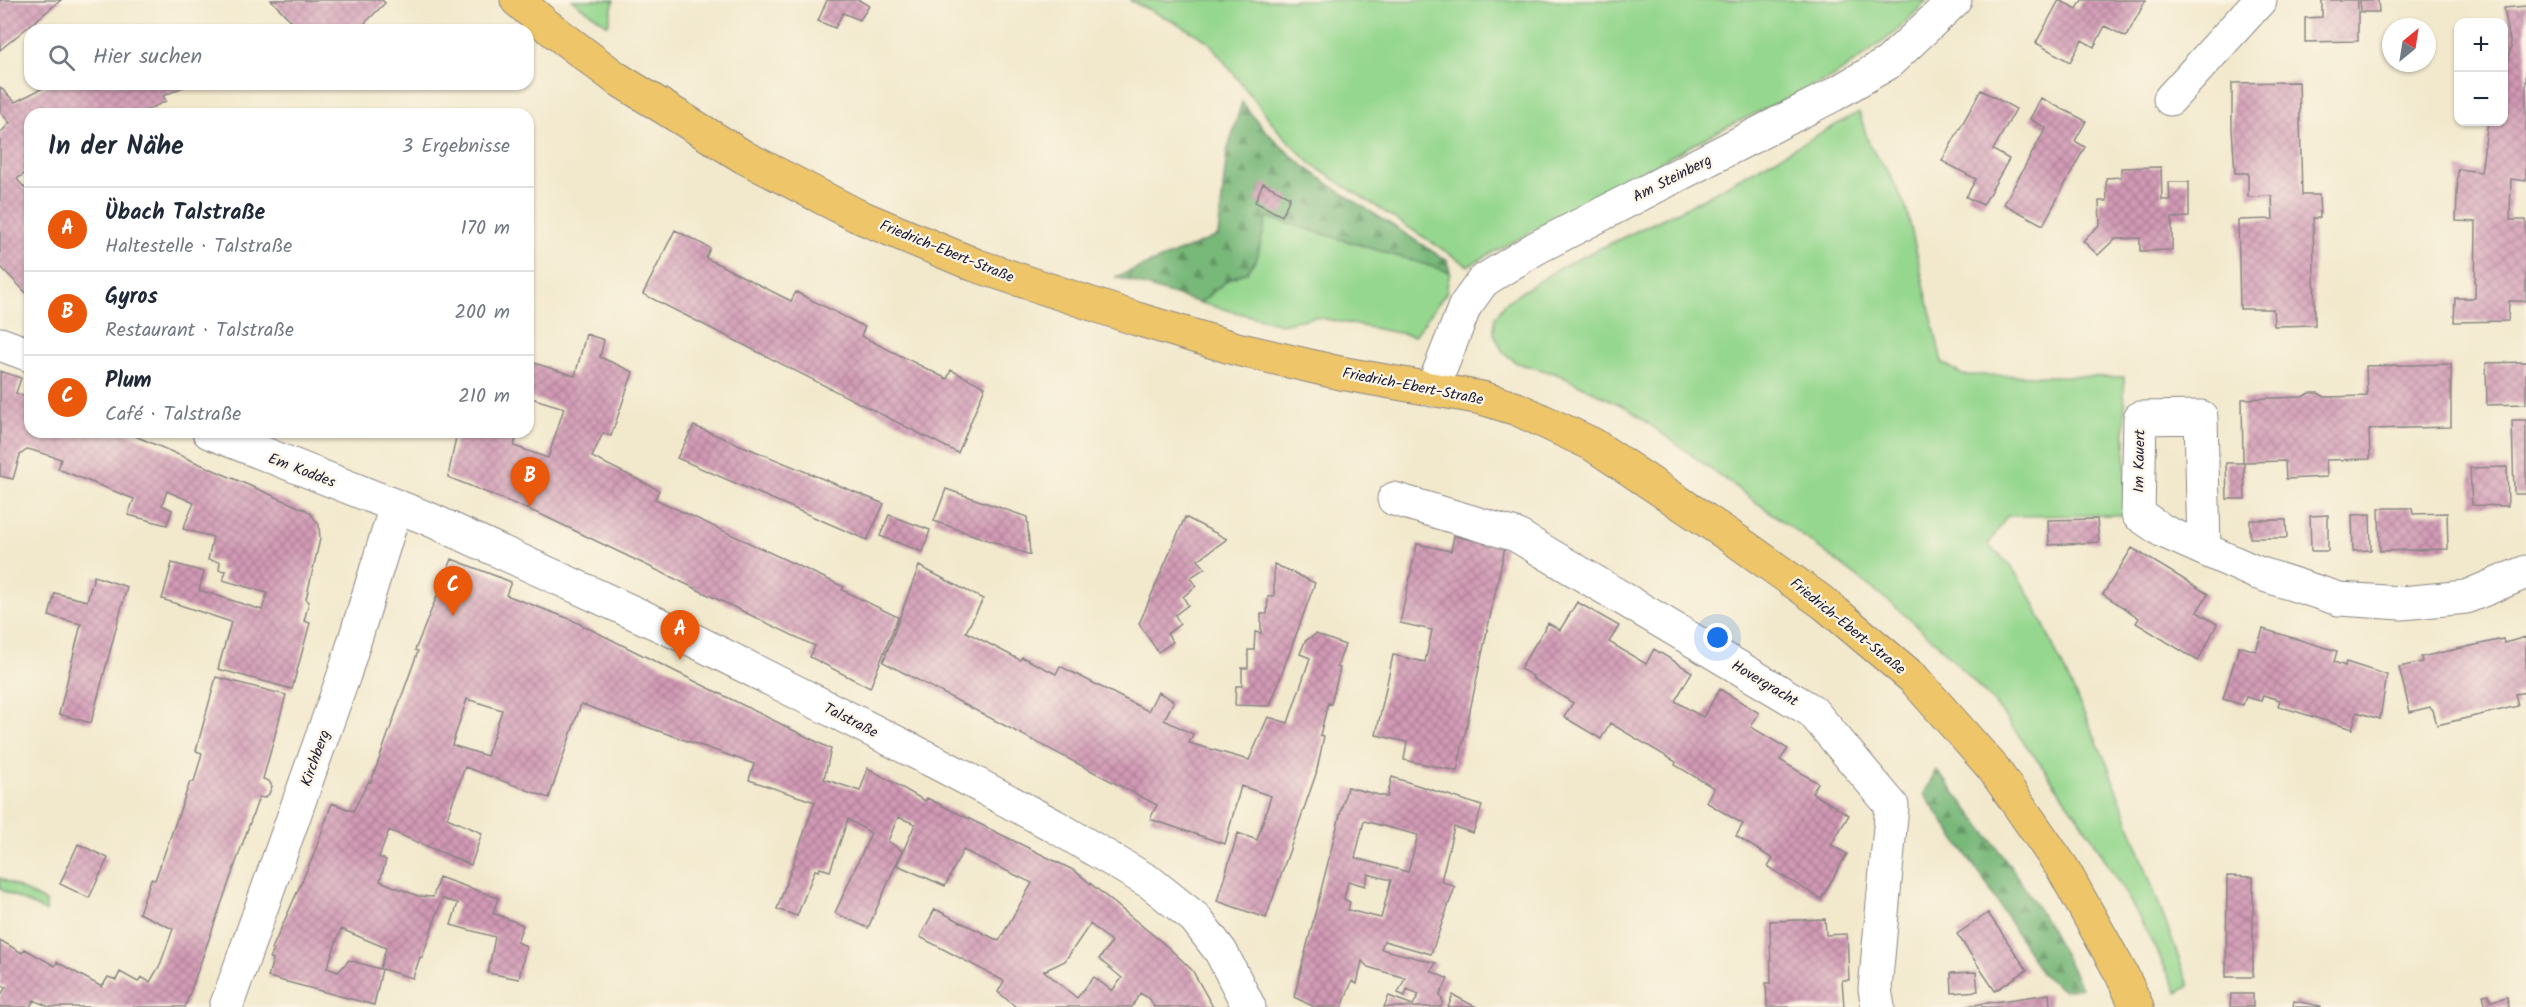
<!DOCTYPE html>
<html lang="de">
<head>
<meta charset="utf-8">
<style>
	:root { --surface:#fff; --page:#f6f6f7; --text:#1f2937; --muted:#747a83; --line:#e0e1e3; --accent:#ea580c }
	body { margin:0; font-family:Kalam,sans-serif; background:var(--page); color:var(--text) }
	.controls { position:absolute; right:18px; top:18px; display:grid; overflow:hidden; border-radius:12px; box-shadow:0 2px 4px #0004 }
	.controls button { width:54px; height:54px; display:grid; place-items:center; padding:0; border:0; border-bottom:2px solid var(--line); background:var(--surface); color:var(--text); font:30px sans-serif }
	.compass { position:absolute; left:2382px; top:18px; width:54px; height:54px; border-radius:50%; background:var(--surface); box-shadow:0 2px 4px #0004; rotate:30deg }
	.you { position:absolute; left:1718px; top:638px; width:21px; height:21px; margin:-15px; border:4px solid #fff; border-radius:50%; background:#1a73e8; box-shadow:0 0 0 9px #1a73e833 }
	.badge { display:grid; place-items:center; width:39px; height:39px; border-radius:50%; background:var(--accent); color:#fff; font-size:20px; font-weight:700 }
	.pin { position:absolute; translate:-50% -50px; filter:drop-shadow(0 2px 3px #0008) }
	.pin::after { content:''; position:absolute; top:32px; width:21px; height:18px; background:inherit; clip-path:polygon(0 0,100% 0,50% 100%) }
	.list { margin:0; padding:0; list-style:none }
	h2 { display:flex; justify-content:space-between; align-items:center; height:78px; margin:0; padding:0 24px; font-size:26px }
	h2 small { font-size:20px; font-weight:400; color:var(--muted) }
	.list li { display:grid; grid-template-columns:39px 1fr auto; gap:18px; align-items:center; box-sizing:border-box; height:84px; padding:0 24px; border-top:2px solid var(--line) }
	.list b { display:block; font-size:22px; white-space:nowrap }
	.list p { margin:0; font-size:20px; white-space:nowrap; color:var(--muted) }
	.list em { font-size:20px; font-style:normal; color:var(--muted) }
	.icon { flex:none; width:33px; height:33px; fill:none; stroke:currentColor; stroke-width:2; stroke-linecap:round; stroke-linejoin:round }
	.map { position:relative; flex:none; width:2526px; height:1007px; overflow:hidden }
	.search { position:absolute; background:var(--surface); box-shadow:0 2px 4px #0004; left:24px; top:24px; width:510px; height:66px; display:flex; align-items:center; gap:15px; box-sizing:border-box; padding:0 21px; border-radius:18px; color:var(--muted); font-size:22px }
	.panel { position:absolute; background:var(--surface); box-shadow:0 2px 4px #0004; left:24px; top:108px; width:510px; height:330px; border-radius:18px }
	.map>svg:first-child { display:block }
</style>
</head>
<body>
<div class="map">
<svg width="2526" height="1007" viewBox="0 0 2526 1007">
	<defs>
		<pattern id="forest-firs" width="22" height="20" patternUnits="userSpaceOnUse" patternTransform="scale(1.5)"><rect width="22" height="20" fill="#78b879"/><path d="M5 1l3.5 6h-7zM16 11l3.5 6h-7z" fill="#629564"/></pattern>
		<pattern id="building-cross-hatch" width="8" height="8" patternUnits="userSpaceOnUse" patternTransform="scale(1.5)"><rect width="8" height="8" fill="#d29ab5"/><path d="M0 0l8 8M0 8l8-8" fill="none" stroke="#aa7d94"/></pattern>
	</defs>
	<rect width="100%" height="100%" fill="#fcf5e5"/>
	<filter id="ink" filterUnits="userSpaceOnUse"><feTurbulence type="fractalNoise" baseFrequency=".0167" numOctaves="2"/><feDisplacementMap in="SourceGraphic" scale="12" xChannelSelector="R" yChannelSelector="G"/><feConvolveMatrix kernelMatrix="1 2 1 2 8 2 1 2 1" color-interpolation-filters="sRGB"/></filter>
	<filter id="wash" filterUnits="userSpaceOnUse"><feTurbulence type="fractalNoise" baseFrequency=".008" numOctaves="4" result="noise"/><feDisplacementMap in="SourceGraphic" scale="24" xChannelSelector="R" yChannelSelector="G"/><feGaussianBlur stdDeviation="1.35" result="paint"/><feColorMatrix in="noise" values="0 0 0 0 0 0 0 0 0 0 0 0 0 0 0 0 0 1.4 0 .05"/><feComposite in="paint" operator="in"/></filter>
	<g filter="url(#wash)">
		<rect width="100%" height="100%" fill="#f2e9cd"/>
		<path fill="#95d78e" stroke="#5c7c64" stroke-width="1.5" d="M 572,0 L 614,0 L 608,25 Z
			M 1129,0 L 1927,0 L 1895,33 L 1835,76 L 1718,131 L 1468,266 L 1312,165 L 1278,130 L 1208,41 L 1175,22 Z
			M 1859,112 L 1870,147 L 1889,173 L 1906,207 L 1942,362 L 1962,375 L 2124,377 L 2126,515 L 2007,516 L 1988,545 L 2010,565 L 2030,595 L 2107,764 L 2189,986 L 2178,993 L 2134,908 L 2091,836 L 2044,769 L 1995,704 L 1938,644 L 1891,603 L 1822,550 L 1627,408 L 1557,374 L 1517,363 L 1503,352 L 1494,333 L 1495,317 L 1506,302 L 1561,267 L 1691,205 Z
			M 1266,216 L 1450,272 L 1446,293 L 1414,336 L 1315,317 L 1281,324 L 1200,303 L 1229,279 L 1247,272 L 1263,235 Z
			M 0,878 L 46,902 L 46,912 L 0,889 Z"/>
		<path fill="url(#forest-firs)" stroke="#4d6d5a" stroke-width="1.5" d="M 1242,102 C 1280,155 1330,186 1384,220 C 1405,233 1425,248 1447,260 L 1450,272 L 1267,217 L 1257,258 L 1247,272 L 1229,279 L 1200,303 L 1116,277 L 1218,236 L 1227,152 Z
			M 1936,770 C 1994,840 2041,904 2081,987 L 2063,990 L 2041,973 L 1986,883 L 1924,794 Z"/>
		<g id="blocks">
			<path fill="url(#building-cross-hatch)" fill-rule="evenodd" d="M 0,0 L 61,0 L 0,50 Z
				M 271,0 L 382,0 L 385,3 L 358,30 L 300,30 Z
				M 827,0 L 859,0 L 869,6 L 860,20 L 843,13 L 835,28 L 818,21 Z
				M 2059,0 L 2077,9 L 2082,0 L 2146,0 L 2126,37 L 2105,26 L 2094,47 L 2082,40 L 2070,62 L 2036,43 Z
				M 2322,0 L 2358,0 L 2358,41 L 2305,42 L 2305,18 L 2322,17 Z
				M 2360,0 L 2378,0 L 2379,12 L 2361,12 Z
				M 2526,6 L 2526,181 L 2511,179 L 2510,220 L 2526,220 L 2526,301 L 2509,301 L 2508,321 L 2454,322 L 2455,298 L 2475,298 L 2476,222 L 2456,221 L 2458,169 L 2481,172 L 2488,122 L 2504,122 L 2504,59 L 2508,60 L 2511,47 L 2504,8 Z
				M 2299,82 L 2302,195 L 2319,195 L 2320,218 L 2313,218 L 2315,325 L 2274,326 L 2273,309 L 2240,309 L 2238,220 L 2273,219 L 2272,196 L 2248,197 L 2248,173 L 2235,173 L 2232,128 L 2232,83 Z
				M 51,84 L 190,84 L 163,96 L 166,101 L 139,114 L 30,114 L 30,170 L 17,179 L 30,194 L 30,297 L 0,266 L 0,133 L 10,123 L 0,112 L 0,87 L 15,102 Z
				M 1981,90 L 2016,109 L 1993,150 L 2009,159 L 1983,205 L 1966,197 L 1976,179 L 1942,161 Z
				M 2041,98 L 2086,121 L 2075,141 L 2085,147 L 2043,225 L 2004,204 L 2046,128 L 2030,119 Z
				M 2161,167 L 2162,200 L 2170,200 L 2169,182 L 2189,182 L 2189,217 L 2172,218 L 2172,250 L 2140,251 L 2140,238 L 2115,239 L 2098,255 L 2083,241 L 2100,224 L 2099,201 L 2107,201 L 2106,178 L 2121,177 L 2121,168 Z
				M 1263,183 L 1290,197 L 1282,216 L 1255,202 Z
				M 675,230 L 710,248 L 706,258 L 791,301 L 796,292 L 865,327 L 861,336 L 947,379 L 951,370 L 985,387 L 958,453 L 643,294 Z
				M 586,334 L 604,340 L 600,357 L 633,372 L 611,436 L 603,433 L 592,457 L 659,490 L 655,499 L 844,587 L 842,590 L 898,617 L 870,688 L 810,657 L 815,646 L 542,515 L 448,477 L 457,432 L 518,432 L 514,446 L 548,458 L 564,408 L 528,397 L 528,361 L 575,376 Z
				M 2526,362 L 2526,404 L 2487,405 L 2486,363 Z
				M 2451,364 L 2451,427 L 2369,429 L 2370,459 L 2326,460 L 2327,477 L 2286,479 L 2285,461 L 2243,462 L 2242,399 L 2302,397 L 2310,393 L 2318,393 L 2325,397 L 2367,396 L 2366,366 Z
				M 0,371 L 21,378 L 16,393 L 30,398 L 30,432 L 126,432 L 306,510 L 311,514 L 319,525 L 320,539 L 306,599 L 309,602 L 304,621 L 310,623 L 292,689 L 218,669 L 231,622 L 162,599 L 172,563 L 204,572 L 199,590 L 262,610 L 267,593 L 223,580 L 226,571 L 219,570 L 220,562 L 208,560 L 213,537 L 183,529 L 194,503 L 167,491 L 162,505 L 172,510 L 167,525 L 128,515 L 134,499 L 58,469 L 61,459 L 28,449 L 20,455 L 13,479 L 0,476 Z
				M 2512,420 L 2526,420 L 2526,494 L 2514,494 Z
				M 694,426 L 884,504 L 867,540 L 677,458 Z
				M 2226,463 L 2244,463 L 2245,499 L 2227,499 Z
				M 2507,467 L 2508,506 L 2472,505 L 2470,468 Z
				M 946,489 L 1027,517 L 1030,555 L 934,521 Z
				M 2379,508 L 2412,508 L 2413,514 L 2447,513 L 2448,549 L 2380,551 Z
				M 2370,514 L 2371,550 L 2353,551 L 2352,515 Z
				M 889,515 L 930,530 L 923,552 L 880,536 Z
				M 2328,515 L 2328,551 L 2311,551 L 2310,516 Z
				M 1185,517 L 1227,539 L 1198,560 L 1205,568 L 1190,578 L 1196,586 L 1183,597 L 1188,605 L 1175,615 L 1180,624 L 1167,634 L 1173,642 L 1158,652 L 1139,624 Z
				M 2097,519 L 2099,542 L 2049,545 L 2048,520 Z
				M 2250,520 L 2286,520 L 2287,538 L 2250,538 Z
				M 1454,536 L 1505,547 L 1457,771 L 1404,760 L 1407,742 L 1376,735 L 1393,655 L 1425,662 L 1432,630 L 1400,623 L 1417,544 L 1451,551 Z
				M 2132,548 L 2208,594 L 2197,612 L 2217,624 L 2198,661 L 2136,623 L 2139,618 L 2103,594 Z
				M 452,559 L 511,582 L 506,595 L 570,619 L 831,749 L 824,779 L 860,791 L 868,768 L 925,801 L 927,798 L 1075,871 L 1169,948 L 1192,970 L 1213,1007 L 1154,1007 L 1150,999 L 1140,993 L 1132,1007 L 1016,1007 L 998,992 L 1004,981 L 920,937 L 935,909 L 999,941 L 1032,883 L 963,850 L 945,886 L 897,865 L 915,824 L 898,817 L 888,841 L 902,851 L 868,928 L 835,913 L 871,833 L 848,819 L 830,871 L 820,868 L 819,871 L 815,870 L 797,916 L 777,909 L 815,802 L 749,780 L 754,764 L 581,704 L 549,798 L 465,767 L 447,818 L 482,833 L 471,865 L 389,830 L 379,857 L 386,860 L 380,881 L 418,896 L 433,897 L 439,877 L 498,898 L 493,913 L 523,925 L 517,942 L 526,946 L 519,979 L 488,973 L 495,937 L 451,925 L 458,903 L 442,899 L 422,958 L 420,957 L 413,978 L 382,969 L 374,1005 L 268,977 L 273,959 L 270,958 L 274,950 L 272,949 L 314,854 L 332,803 L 353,811 L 369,781 L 371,782 L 418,651 L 415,650 ZM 467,699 L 502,710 L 487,756 L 452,745 ZM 1090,924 L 1112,942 L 1099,959 L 1122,978 L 1112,991 L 1094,977 L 1077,998 L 1044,971 L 1065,961 ZM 341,929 L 386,948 L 380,969 L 349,960 L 338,972 L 327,968 Z
				M 1274,564 L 1315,583 L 1270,706 L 1235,705 L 1236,686 L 1242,686 L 1242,668 L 1248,668 L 1248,650 L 1254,650 L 1255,632 L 1261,633 L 1261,614 L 1267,614 L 1268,597 L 1274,596 Z
				M 919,566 L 983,599 L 966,632 L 1020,660 L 1022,657 L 1056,674 L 1060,666 L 1148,711 L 1158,692 L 1174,701 L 1164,720 L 1193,734 L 1189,743 L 1249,760 L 1268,717 L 1288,723 L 1310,658 L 1300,654 L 1305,641 L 1316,634 L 1345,645 L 1337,667 L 1340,668 L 1331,704 L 1328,703 L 1320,735 L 1324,736 L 1316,774 L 1266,918 L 1217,901 L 1238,833 L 1257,840 L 1271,796 L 1241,786 L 1225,844 L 1150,819 L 1157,805 L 883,662 Z
				M 94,576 L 127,587 L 91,723 L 59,714 L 81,624 L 49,616 L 55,593 L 87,601 Z
				M 1577,602 L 1619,626 L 1609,642 L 1646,664 L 1654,649 L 1692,672 L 1675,701 L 1690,710 L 1703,717 L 1720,689 L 1759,713 L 1751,727 L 1788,749 L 1780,760 L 1818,783 L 1812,793 L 1849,815 L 1831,845 L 1847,854 L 1821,899 L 1768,867 L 1773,859 L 1736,836 L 1743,824 L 1706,802 L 1714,788 L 1675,765 L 1676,762 L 1610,723 L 1601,739 L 1564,717 L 1573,703 L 1532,678 L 1533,676 L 1520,669 L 1548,623 L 1560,630 Z
				M 2263,629 L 2337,651 L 2334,662 L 2345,666 L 2346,662 L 2387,675 L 2380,719 L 2357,712 L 2352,729 L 2278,706 L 2280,700 L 2263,695 L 2261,701 L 2246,697 L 2243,705 L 2223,699 L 2239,646 L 2256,651 Z
				M 2526,637 L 2526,692 L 2515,694 L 2518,706 L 2437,725 L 2433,710 L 2430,707 L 2410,712 L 2399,667 L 2422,662 L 2421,657 L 2503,639 L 2504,643 Z
				M 216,677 L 286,695 L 263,779 L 269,781 L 272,786 L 269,794 L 264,798 L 259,797 L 185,1007 L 49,1007 L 34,1000 L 30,1007 L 0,1007 L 0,996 L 6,987 L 0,984 L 0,940 L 22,953 L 25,949 L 55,966 L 57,962 L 102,987 L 108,977 L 116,980 L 120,972 L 138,982 L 141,977 L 150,982 L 160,965 L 173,929 L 139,913 L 151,879 L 155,880 L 190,782 L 194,782 L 202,753 L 196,751 Z
				M 1392,777 L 1482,806 L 1473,833 L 1454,827 L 1441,881 L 1455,887 L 1431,954 L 1384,941 L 1381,949 L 1436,963 L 1431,971 L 1448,979 L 1440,995 L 1443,1002 L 1441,1007 L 1384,1007 L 1389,996 L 1413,1005 L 1419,994 L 1407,989 L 1405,996 L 1398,993 L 1405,978 L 1368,967 L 1362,961 L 1357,984 L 1352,981 L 1342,1007 L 1314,1007 L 1294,997 L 1347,787 L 1387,797 ZM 1364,821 L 1418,835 L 1408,872 L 1355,858 ZM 1368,874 L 1391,880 L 1381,918 L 1348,910 L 1350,902 L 1344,899 L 1348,881 L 1365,886 Z
				M 78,844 L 108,858 L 89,898 L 60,884 Z
				M 2227,876 L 2253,877 L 2253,977 L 2226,977 Z
				M 1988,913 L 2027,970 L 1995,991 L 1957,934 Z
				M 1825,919 L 1826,935 L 1847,934 L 1849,980 L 1842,980 L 1844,1007 L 1767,1007 L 1766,983 L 1771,983 L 1770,921 Z
				M 1976,972 L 1978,991 L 1952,993 L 1951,973 Z
				M 2049,994 L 2050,1007 L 1967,1007 L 1967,1006 Z
				M 2231,994 L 2253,994 L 2253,1007 L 2230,1007 Z
				M 2489,994 L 2491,1001 L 2507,997 L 2509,1007 L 2486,1007 L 2483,995 Z
				M 1453,995 L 1476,1007 L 1448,1007 Z
				M 2294,1001 L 2321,1006 L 2321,1007 L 2293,1007 Z"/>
		</g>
	</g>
	<g filter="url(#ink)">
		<use href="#blocks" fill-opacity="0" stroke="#8a8684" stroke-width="1.5"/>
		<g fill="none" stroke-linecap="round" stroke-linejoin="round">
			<defs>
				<path id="minor" d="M 2170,99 L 2260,0
					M 0,344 L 30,355
					M 1432,390 L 1465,306 L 1483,281 L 1536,248 L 1833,95 L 1888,63 L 1955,0
					M 209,432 L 429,519 L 691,639 L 941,765 L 1053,825 L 1151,883 L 1195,918 L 1221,952 L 1249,1007
					M 1394,499 L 1516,535 L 1812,711 L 1892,806 L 1875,989 L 1878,1007
					M 2204,549 L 2201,417 L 2140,418 L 2138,514 L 2163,531 L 2255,572 L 2339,599 L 2402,603 L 2466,597 L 2526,572
					M 226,1007 L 344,675 L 396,506"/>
				<path id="major" d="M 517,0 L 546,25 L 616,78 L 744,157 L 856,215 L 975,265 L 1137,319 L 1237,349 L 1340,373 L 1482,398 L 1517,409 L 1592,444 L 1734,539 L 1825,604 L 1914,679 L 1993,768 L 2063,869 L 2122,975 L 2137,1007"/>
			</defs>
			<use href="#minor" stroke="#8a8684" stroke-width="35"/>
			<use href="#major" stroke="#8a8684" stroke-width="35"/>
			<use href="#minor" stroke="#fff" stroke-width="33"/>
			<use href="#major" stroke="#eec569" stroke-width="33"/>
		</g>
	</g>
	<g text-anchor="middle" stroke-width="4.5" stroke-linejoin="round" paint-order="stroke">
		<g font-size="15" fill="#22223b" stroke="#fcf5e5">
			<text transform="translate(1672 178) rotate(-27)" y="5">Am Steinberg</text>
			<text transform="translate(947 251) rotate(22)" y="5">Friedrich-Ebert-Straße</text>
			<text transform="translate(1413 386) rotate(11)" y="5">Friedrich-Ebert-Straße</text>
			<text transform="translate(2139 461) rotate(-89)" y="5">Im Kauert</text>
			<text transform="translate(302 470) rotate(21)" y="5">Em Koddes</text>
			<text transform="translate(1848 626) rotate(39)" y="5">Friedrich-Ebert-Straße</text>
			<text transform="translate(1765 683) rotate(31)" y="5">Hovergracht</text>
			<text transform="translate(851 720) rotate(27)" y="5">Talstraße</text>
			<text transform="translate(315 758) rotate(-70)" y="5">Kirchberg</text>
		</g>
	</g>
</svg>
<div class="controls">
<button>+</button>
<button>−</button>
</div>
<svg class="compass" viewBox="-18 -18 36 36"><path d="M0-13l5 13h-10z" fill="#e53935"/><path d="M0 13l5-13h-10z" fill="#747a83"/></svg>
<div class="you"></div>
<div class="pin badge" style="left:680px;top:660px">A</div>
<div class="pin badge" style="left:530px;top:507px">B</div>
<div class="pin badge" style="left:453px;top:616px">C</div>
<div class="search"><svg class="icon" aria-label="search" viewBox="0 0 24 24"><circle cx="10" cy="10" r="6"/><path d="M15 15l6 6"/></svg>Hier suchen</div>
<section class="panel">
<h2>In der Nähe<small>3 Ergebnisse</small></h2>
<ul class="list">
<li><span class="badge">A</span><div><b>Übach Talstraße</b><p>Haltestelle · Talstraße</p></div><em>170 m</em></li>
<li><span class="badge">B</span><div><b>Gyros</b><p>Restaurant · Talstraße</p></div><em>200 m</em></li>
<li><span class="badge">C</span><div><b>Plum</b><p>Café · Talstraße</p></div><em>210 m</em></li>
</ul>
</section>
</div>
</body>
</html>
